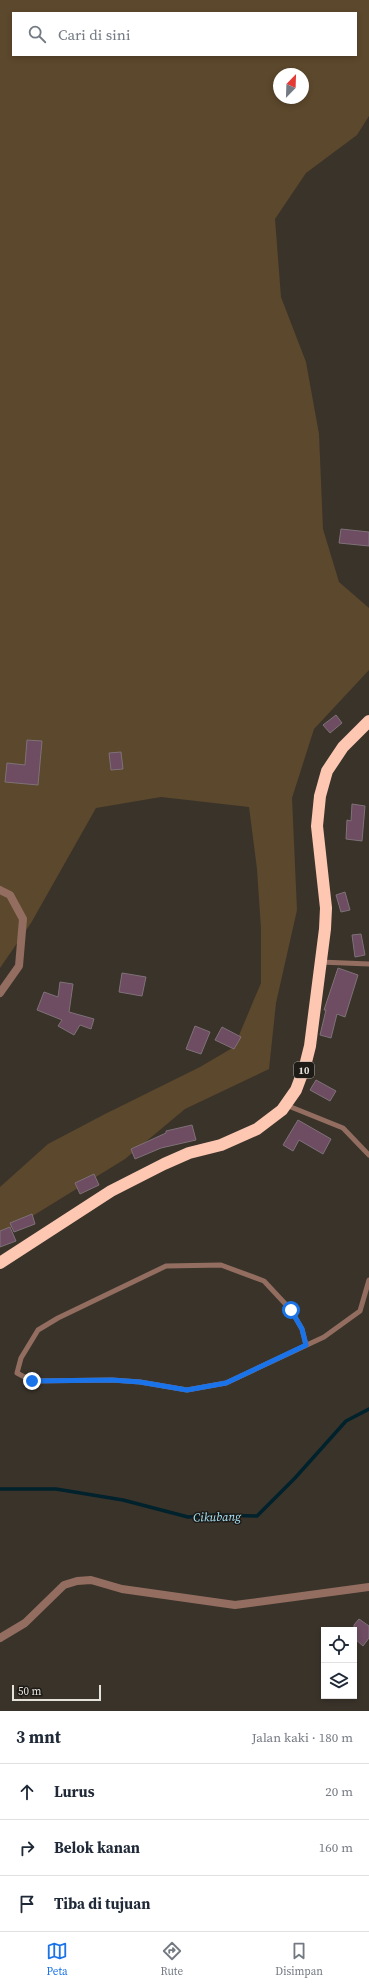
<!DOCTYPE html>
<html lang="id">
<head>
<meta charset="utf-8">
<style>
  body { margin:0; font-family:"Source Serif 4",serif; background:#f6f6f7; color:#1f2937 }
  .controls { position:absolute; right:12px; bottom:12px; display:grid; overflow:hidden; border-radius:0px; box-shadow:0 2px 6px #0003 }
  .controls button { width:36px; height:36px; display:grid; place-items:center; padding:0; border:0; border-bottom:1px solid #e0e1e3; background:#fff; color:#1f2937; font:20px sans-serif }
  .compass { position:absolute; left:273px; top:68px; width:36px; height:36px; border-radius:50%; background:#fff; box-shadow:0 2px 6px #0003; rotate:23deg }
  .scale { position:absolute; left:12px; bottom:10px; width:89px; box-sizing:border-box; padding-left:4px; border:2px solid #e5e1db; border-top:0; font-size:11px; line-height:14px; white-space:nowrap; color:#e5e1db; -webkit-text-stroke:3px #1e1b17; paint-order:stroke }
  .stop { position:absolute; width:12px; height:12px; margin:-9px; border:3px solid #1a73e8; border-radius:50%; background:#fff }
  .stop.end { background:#1a73e8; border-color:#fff; box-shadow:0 1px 4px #0008 }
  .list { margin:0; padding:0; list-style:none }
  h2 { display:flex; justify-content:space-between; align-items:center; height:52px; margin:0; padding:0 16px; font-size:17px }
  h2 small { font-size:13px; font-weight:400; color:#747a83 }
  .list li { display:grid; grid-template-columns:26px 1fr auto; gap:12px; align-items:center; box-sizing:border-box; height:56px; padding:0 16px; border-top:1px solid #e0e1e3 }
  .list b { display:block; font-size:15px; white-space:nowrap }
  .list em { font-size:13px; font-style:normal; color:#747a83 }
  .icon { flex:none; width:22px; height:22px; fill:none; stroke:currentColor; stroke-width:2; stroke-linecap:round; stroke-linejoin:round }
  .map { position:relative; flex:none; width:369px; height:1711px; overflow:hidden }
  .search { position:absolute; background:#fff; box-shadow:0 2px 6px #0003; left:12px; right:12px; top:12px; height:44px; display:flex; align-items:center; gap:10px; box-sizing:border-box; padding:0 14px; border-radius:0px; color:#747a83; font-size:15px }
  .sheet { height:220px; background:#fff }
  nav { display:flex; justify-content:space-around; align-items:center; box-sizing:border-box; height:56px; border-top:1px solid #e0e1e3; background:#fff; font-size:11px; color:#747a83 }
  nav a { display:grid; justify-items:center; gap:2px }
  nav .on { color:#1a73e8 }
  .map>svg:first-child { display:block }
  .green { fill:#5c482c; fill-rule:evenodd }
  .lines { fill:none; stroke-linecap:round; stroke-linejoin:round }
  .stream { stroke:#00222c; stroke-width:3.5 }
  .building { fill:#6e4c61; stroke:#7e7278 }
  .lane { stroke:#936e60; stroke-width:5 }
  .street { stroke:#936e60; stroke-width:8 }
  .highway { stroke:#fec7b2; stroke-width:12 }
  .route { stroke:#1a73e8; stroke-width:5 }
  .labels { text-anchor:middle; stroke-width:3; stroke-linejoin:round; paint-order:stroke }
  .shield { fill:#1e1b17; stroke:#a9a6a0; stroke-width:1 }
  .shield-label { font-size:10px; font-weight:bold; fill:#e5e1db }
  .water-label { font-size:12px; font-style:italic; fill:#a7e5f9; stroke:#1e1b17 }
</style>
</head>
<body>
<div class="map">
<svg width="369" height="1711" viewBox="0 0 369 1711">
  <rect width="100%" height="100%" fill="#3a332a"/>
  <path class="green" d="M0 0H369V116L357 135 306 173 275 219 281 297 306 362 319 434 323 529 339 582 369 608V670L314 729 292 798 297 910 276 1003 269 1069 185 1109 125 1159 18 1225 0 1231V1187L48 1144 105 1114 200 1067 234 1047 261 983V929L257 869 249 807 161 797 96 808 31 923 0 968ZM13 13H356V55H13ZM279 74H303V98H279Z"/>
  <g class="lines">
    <polyline class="stream" points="0,1489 56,1489 123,1500 188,1517 215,1515 257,1516 295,1478 346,1421 369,1409"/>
  </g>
  <g class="building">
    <polygon points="341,529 369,532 369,546 339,543"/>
    <polygon points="336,715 342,723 330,733 323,725"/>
    <polygon points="27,740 42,741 38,785 5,782 7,763 25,765"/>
    <polygon points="121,752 123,769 111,770 109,753"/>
    <polygon points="352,804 365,806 362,841 346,839 347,820 351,821"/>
    <polygon points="345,892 350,910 341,912 336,895"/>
    <polygon points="361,934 365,955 355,957 352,935"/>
    <polygon points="338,968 358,975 345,1017 337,1014 331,1038 320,1035 326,1010 324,1010"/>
    <polygon points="122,973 146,977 142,996 119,992"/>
    <polygon points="60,982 73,984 69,1012 94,1019 91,1029 80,1025 74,1035 58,1026 62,1020 37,1010 44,992 58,997"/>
    <polygon points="195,1026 210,1032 201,1054 186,1049"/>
    <polygon points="222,1027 241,1037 234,1049 215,1040"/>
    <polygon points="316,1080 336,1091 330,1101 310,1090"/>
    <polygon points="298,1120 331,1139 323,1154 299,1140 293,1151 283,1145"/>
    <polygon points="192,1125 196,1140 161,1148 135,1159 131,1149 166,1133 166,1131"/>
    <polygon points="94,1174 99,1185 80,1194 75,1183"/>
    <polygon points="32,1214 35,1224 14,1232 10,1223"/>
    <polygon points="10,1227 16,1241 0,1247 0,1231"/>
    <polygon points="359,1619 369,1626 369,1638 363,1646 354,1638 354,1625"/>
  </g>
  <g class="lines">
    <g class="lane">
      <polyline points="320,962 369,964"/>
      <polyline points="286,1105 343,1128 369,1155"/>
      <polyline points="306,1345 302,1329 291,1310 264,1281 221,1265 166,1266 58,1318 38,1330 21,1358 17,1373 32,1381 112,1380 140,1382 187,1390 226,1383 324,1337 360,1311 369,1280"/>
    </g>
    <g class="street">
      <polyline points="0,890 10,895 23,919 19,966 0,993"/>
      <polyline points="0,1638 25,1623 64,1585 77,1581 91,1580 122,1589 235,1605 369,1587"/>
    </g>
    <polyline class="highway" points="0,1263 111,1191 164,1164 189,1153 221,1145 257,1129 282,1110 296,1090 305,1066 310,1046 325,929 326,908 317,826 320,796 327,771 343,747 369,721"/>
  </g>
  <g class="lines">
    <polyline class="route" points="32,1381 112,1380 140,1382 187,1390 226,1383 306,1345 302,1329 291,1310"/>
  </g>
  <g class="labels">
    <rect class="shield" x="294" y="1062" width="20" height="16" rx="3"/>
    <g class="shield-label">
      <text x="304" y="1074">10</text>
    </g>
    <g class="water-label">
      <text transform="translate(217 1517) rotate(-1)" y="4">Cikubang</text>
    </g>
  </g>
</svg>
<div class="controls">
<button><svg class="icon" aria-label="locate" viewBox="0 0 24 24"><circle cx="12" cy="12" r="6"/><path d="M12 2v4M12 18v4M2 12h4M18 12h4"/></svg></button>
<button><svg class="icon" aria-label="layers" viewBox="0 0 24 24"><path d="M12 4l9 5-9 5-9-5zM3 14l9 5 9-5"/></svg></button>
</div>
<svg class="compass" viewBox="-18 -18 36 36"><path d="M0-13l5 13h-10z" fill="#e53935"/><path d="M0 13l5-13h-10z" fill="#747a83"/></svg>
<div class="scale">50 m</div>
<div class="stop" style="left:291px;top:1310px"></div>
<div class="stop end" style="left:32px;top:1381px"></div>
<div class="search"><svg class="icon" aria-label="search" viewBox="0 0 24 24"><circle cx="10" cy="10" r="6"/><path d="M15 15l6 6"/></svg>Cari di sini</div>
</div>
<section class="sheet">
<h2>3 mnt<small>Jalan kaki · 180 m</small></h2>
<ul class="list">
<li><svg class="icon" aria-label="ahead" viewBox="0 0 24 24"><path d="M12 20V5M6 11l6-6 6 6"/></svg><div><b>Lurus</b></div><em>20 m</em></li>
<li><svg class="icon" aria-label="right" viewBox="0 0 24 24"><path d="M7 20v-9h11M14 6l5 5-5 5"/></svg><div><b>Belok kanan</b></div><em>160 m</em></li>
<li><svg class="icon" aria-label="arrive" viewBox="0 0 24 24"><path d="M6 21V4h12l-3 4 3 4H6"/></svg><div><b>Tiba di tujuan</b></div></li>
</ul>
</section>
<nav>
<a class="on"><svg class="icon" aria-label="map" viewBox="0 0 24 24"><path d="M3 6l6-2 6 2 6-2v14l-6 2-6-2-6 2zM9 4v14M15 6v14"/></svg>Peta</a>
<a><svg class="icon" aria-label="directions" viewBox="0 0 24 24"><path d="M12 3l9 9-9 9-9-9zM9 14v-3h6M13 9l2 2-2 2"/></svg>Rute</a>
<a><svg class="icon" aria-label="saved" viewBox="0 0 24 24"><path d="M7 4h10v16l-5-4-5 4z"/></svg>Disimpan</a>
</nav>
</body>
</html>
